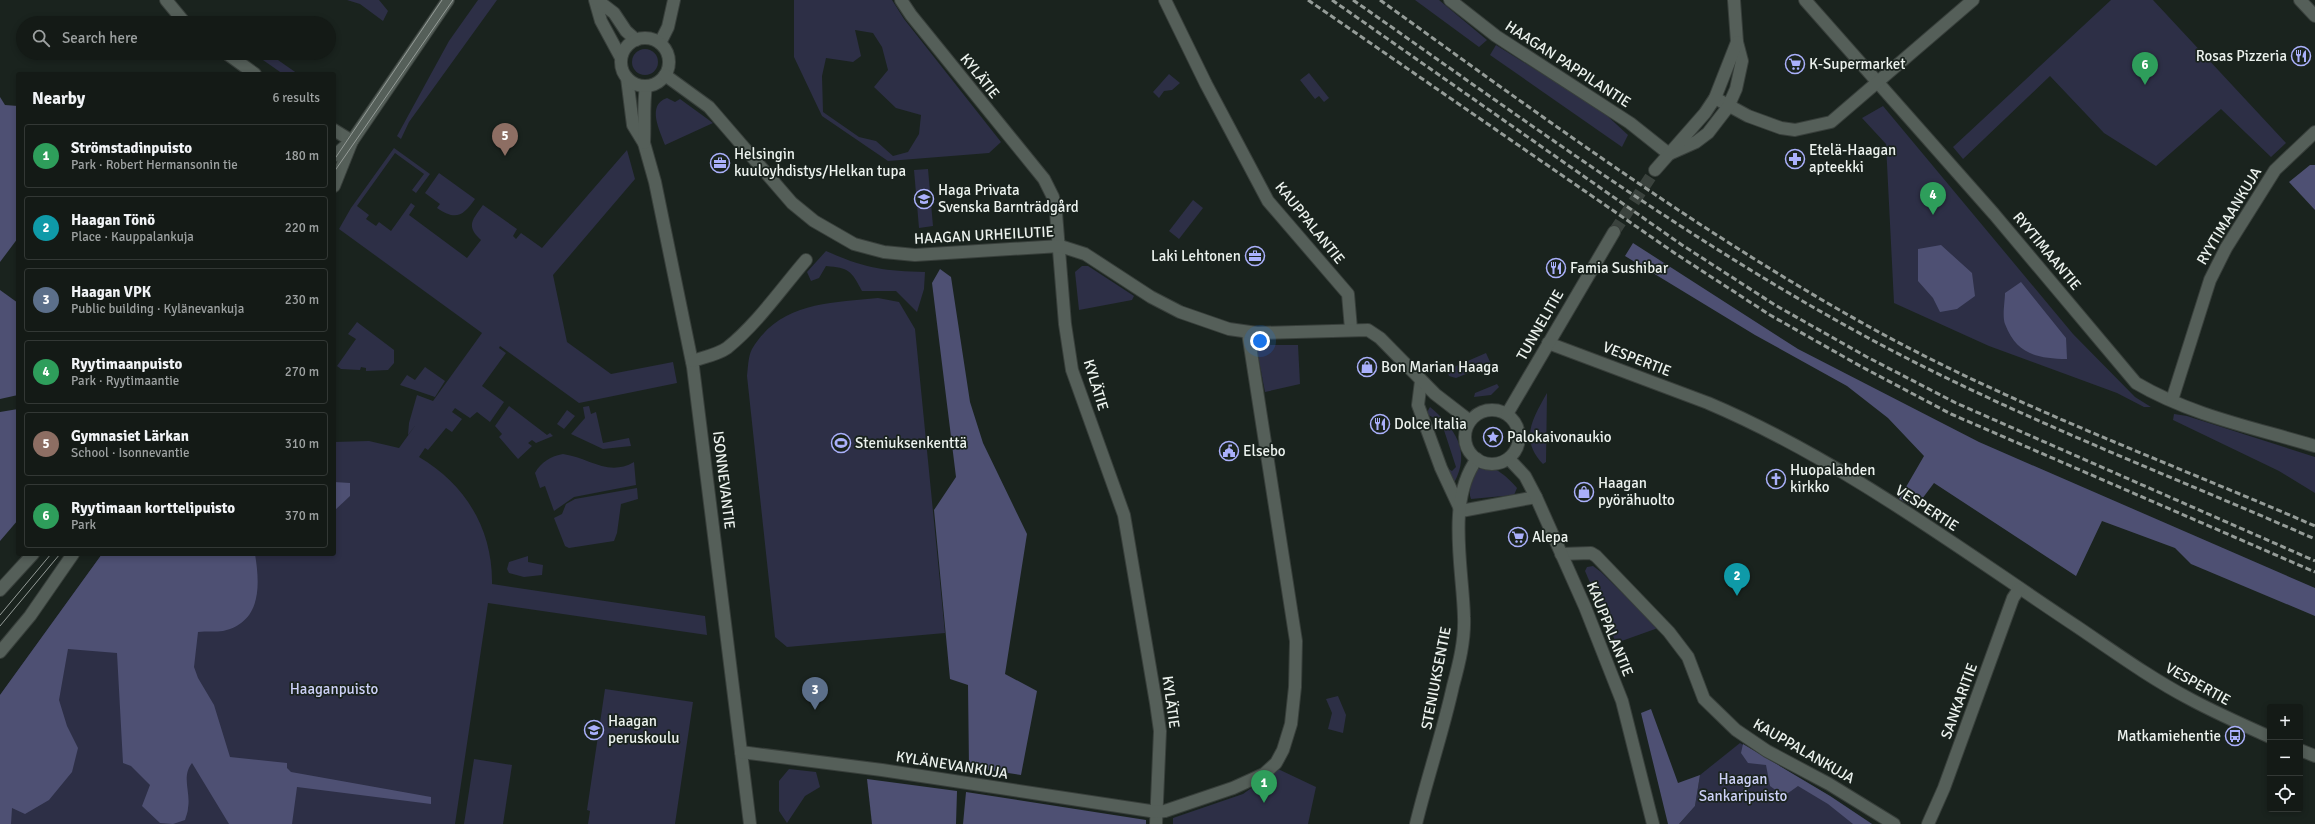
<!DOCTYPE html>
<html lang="en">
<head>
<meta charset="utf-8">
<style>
  body { margin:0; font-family:Signika,sans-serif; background:#1d231f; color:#f1f3f6 }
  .controls { position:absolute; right:12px; bottom:12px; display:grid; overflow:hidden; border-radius:4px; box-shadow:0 2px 6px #0003 }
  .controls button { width:36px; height:36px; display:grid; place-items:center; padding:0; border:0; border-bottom:1px solid #333835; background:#141a16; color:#f1f3f6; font:20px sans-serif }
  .you { position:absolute; left:1260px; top:341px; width:14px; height:14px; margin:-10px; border:3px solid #fff; border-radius:50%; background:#1a73e8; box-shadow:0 0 0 6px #1a73e833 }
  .badge { display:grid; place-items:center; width:26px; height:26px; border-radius:50%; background:#aab0fb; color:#fff; font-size:13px; font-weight:700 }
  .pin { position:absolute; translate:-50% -33px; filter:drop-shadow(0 1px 2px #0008) }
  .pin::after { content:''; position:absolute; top:21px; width:14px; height:12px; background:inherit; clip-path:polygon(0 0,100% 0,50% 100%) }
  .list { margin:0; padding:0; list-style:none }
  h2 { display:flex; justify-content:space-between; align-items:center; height:52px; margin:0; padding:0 16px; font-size:17px }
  h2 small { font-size:13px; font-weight:400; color:#9da1a1 }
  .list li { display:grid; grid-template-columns:26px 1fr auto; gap:12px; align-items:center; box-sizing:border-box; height:64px; margin:0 8px 8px; padding:0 8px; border:1px solid #333835; border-radius:4px }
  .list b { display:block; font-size:15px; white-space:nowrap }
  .list p { margin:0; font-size:13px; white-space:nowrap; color:#9da1a1 }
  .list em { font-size:13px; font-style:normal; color:#9da1a1 }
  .icon { flex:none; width:22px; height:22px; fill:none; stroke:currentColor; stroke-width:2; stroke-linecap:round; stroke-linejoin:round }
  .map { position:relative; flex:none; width:2315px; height:824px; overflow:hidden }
  .search { position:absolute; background:#141a16; box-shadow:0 2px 6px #0003; left:16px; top:16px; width:320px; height:44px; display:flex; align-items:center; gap:10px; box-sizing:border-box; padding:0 14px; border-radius:22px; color:#9da1a1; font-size:15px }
  .panel { position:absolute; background:#141a16; box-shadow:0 2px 6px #0003; left:16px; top:72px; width:320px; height:484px; border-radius:4px }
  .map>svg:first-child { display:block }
  .green { fill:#2d2f46; fill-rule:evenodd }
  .forest { fill:#4e5073 }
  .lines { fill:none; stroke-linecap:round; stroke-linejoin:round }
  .secondary-tunnel { stroke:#3a423d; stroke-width:12; stroke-dasharray:12 6; stroke-linecap:butt }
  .street-casing { stroke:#383f3b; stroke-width:14 }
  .secondary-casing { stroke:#383f3b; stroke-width:14 }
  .street { stroke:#555f59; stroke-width:12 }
  .secondary { stroke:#555f59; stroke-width:12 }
  .tram { stroke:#959c98; stroke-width:1 }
  .rail { stroke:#959c98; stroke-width:3; stroke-dasharray:6 3; stroke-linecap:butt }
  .labels { text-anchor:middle; stroke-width:3.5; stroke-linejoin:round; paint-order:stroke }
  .poi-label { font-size:15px; fill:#ecf2ee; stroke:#1a231e; text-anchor:start }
  .street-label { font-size:15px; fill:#ecf2ee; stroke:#1a231e }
  .park-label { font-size:15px; fill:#cdd1f7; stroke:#1a231e }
</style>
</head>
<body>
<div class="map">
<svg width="2315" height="824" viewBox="0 0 2315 824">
  <rect width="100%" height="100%" fill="#1a231e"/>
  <g class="green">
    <polygon points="347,0 379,0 388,11 383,21 360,4"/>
    <polygon points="478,0 497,0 409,122 401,139 397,136 449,41"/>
    <path d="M794 0H892L904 19 1001 142 989 153 888 161 822 116 794 57ZM855 30 873 33 882 47 888 70 874 87 896 108 921 115 919 134 908 152 893 156 876 141 859 137 823 112 822 76 826 58 853 62 861 56Z"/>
    <polygon points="1415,0 1439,0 1487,40 1479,47"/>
    <polygon points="2111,0 2153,0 2286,143 2271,157 2221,109 2156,166 2104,133 2050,76 1963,159 1953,147"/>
    <polygon points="1496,45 1602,111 1628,135 1622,147 1490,55"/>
    <circle cx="645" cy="62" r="13"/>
    <polygon points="253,53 268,53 298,74 283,74"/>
    <polygon points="1309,73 1329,98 1324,102 1319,96 1315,99 1300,80"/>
    <polygon points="1169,74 1180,83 1172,90 1164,91 1159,98 1153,92"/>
    <path d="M667 98 675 102 680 99 713 123 665 145C660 131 646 105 667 98Z"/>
    <polygon points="1883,106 2073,334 2135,397 2151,407 2144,407 2117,393 1989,346 1894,303 1886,144 1862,118"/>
    <path d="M394 148 430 174 416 193 412 190 424 174 395 153 357 206 369 215 366 219 376 226 379 222 391 231 411 203 415 206 409 215 467 258 481 240C465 226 473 219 483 205L517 229 513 236 516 239 521 233 542 248 627 150 635 179 553 275 567 342 611 374 673 362 677 383 579 403 500 346 499 348 506 353 482 386 504 402 490 422 477 412 470 418 455 408 452 412 462 419 452 432 446 428 428 450 425 448 419 457C465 484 493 529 492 584L705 616 707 635 488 603 455 824H0V695L102 554H334V442L369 441 399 448 417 423 408 435 409 423 417 395 433 401 482 333 339 229 351 208Z"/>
    <polygon points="928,169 933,226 919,228 914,170"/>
    <path d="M439 173 475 199C463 216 456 221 437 208L440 204 425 193Z"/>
    <polygon points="1193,200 1203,208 1179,239 1169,231"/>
    <path d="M826 251C864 268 883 271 925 272L924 289 917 312 896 291H862C851 270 849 268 826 266L819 278 811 281 807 272Z"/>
    <polygon points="1082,266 1088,266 1134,296 1132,300 1079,310 1075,272"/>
    <path d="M878 298 899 302 915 329 945 633 787 647 775 637 747 376C748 369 748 356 752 349 780 302 830 303 878 298Z"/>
    <polygon points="357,322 394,350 394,363 388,370 366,371 366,368 361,367 360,370 341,369 337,366 356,339 348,334"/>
    <polygon points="1256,345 1298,345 1300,384 1265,392"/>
    <polygon points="1486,353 1491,364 1456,378 1449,376 1447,370"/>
    <polygon points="425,367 445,381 435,397 400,385 407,375 415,380"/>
    <polygon points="1497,384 1499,387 1491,395 1474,397 1475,393"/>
    <path d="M1547 393 1546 462 1543 464C1519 439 1533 418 1547 393Z"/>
    <polygon points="509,406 547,435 550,433 553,436 536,443 532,440 528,443 532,446 518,459 499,437 502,434 495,426"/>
    <polygon points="589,406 591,414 596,412 603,443 629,438 631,446 603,449 571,434 585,418 583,407"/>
    <path d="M1430 407C1454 427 1472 451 1454 483L1447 468 1452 471 1456 467 1441 421 1426 414Z"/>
    <polygon points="567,410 575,416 564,429 557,424"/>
    <polygon points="2174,414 2187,416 2315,457 2315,493 2279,471 2173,420"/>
    <path d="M563 454C590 458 608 477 634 462L636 485 574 497 554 511 545 486 540 488 535 473C541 462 551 456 563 454Z"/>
    <path d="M1484 467C1498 467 1509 479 1517 488L1514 495 1471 499C1467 491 1474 477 1478 469Z"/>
    <polygon points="637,488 638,499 621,504 617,533 614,541 569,548 565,546 554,518 562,514 566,504 575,499"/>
    <polygon points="528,556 528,562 543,565 542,575 524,577 509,573 507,569 509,562"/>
    <polygon points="1593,566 1601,572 1658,628 1616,643 1585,571 1587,567"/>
    <polygon points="605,689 693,702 675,824 588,824 590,811 587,810"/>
    <polygon points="1338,696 1346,715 1343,733 1328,729 1332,713 1326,699"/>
    <polygon points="1740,743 1830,796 1872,824 1679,824 1695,806 1700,775"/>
    <polygon points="474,759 512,765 503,824 464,824"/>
    <polygon points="789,769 816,772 820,787 805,796 787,823 779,811 779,781"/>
    <polygon points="1278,769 1316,787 1308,824 1173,824 1173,818 1243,794"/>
  </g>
  <g class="forest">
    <polygon points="0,97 5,105 18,106 18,238 0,262"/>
    <polygon points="2310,165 2315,165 2315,210 2289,182"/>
    <polygon points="1633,243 1798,349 1979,442 2315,588 2315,616 2191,564 2175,548 2102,521 2076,576 1934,483 1916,507 1899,499 1924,456 1888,418 1847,386 1755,335 1625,256"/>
    <polygon points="1941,245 1972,273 1975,296 1957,309 1940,312 1933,298 1918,281 1918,249"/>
    <polygon points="940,269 951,277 970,402 983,443 1027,534 1005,674 1037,691 1021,775 969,767 968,685 950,679 934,510 956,477 932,283"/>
    <path d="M2021 282 2066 338 2067 359C2037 358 2017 355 2005 324 2002 316 2005 301 2005 293Z"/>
    <polygon points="0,290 18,303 18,395 0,399"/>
    <polygon points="18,409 18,520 0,541 0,412"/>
    <polygon points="334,482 350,483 350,496 334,511"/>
    <path d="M102 554H255C260 585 262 622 223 631 216 632 206 631 198 632L194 667 198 678 214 705 230 757 287 763V768L291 772 431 797V804L297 787 292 824H229L192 763C181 777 191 792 188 808 188 812 186 816 185 820L173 824 160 823 142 806 150 785 131 766 123 763 117 653 68 649 59 700 67 726 78 748 72 772 49 800 25 814 12 808 11 824H0V695Z"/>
    <polygon points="1651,709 1678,783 1700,775 1695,806 1679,824 1668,824 1641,713"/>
    <polygon points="1743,744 1830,796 1872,824 1853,824 1828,804 1798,786 1784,796 1770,786 1766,765 1748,763 1741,753"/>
    <polygon points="867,779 957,791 956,824 872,824"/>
    <polygon points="966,792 1146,820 1146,824 963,824"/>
  </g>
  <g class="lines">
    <polyline class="secondary-tunnel" points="1614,232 1655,170"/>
    <defs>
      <g id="street">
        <polyline points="901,0 911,15 1044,179 1053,197 1056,213 1065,324 1072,370 1124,515 1156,703 1160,731 1156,824"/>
        <polyline points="1165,0 1206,84 1268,201 1348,294 1351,329"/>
        <polyline points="1450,0 1496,36 1630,123 1669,154"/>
        <path d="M1805 0 1994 214 2136 383C2190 415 2255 428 2315 446"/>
        <polyline points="2300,0 2315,16"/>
        <polyline points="660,43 668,27 674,0"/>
        <polyline points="627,78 633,125 644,143 655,182 693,367 750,824"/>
        <polyline points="1715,98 1748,116 1781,128 1795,130 1831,122 1973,0"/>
        <polyline points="352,141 448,0"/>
        <path d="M644 143C645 124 643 105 646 86"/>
        <path d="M1548 343 1708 403C1840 459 1957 547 2076 626 2113 651 2150 678 2190 699 2216 713 2243 725 2270 737"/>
        <path d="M692 361C704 357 717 355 727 348 757 324 781 289 806 260"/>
        <polyline points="1421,381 1418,405 1441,468 1461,511"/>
        <polyline points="2172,400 2210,280 2226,248 2275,170 2315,132"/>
        <polyline points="1461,511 1536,497"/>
        <polyline points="1561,554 1591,553 1596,556 1669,632 1688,657 1704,699 1736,730 1767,751 1829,784 1894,824"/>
        <polyline points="2300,750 2315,756"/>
        <polyline points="741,752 882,770 1157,812 1165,811 1233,788 1264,774 1276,763 1283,750 1291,724 1295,687 1296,641 1248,333"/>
        <path d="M1416 824C1427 778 1443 732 1453 686 1459 664 1465 640 1464 617 1463 569 1446 501 1477 459"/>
        <polyline points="1928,824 1944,788 2013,598 2019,589"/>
      </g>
      <g id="secondary">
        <polyline points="166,0 185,23"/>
        <polyline points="595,0 601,21 621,58"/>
        <polyline points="597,0 614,13 626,31 636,40"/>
        <circle cx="645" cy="62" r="24"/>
        <polyline points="226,53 255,74"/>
        <polyline points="665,75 709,107 792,203 814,221 854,244 884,252 915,255 1060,246 1085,254 1151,297 1180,312 1229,329 1257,333 1368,330 1380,338 1435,394 1470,421"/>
        <polyline points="334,130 352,141"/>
        <polyline points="1669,154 1696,142 1708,133 1728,107 1736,89 1742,61 1737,42 1734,0"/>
        <polyline points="334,156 349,143"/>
        <polyline points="1655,170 1705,113 1715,98 1737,42"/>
        <polyline points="334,186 352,141"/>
        <circle cx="1492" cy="437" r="27"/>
        <polyline points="1507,414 1614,232"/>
        <polyline points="1509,459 1525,476 1536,497 1585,607 1622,701 1653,824"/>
        <polyline points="0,590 33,554"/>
        <polyline points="0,652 30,616 73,554"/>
      </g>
    </defs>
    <use href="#street" class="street-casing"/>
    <use href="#secondary" class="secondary-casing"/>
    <use href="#street" class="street"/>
    <use href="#secondary" class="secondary"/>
    <g class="tram">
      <polyline points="334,160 442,0"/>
      <polyline points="334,172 453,0"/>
      <polyline points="0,615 51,554"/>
      <polyline points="0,626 60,554"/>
    </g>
    <g class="rail">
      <polyline points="1308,0 1676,254 1770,315 1862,367 1951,414 2315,572"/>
      <polyline points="1332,0 1682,245 1775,305 1867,357 1956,403 2315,561"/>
      <path d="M1353 0C1523 119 1691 243 1874 341 2016 417 2167 474 2315 539"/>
      <path d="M1380 0C1541 116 1701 234 1875 330 2016 407 2168 462 2315 526"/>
    </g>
  </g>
  <defs>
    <symbol id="restaurant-ring" viewBox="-11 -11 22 22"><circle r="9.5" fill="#1a231e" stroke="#aab0fb" stroke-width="1.5"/><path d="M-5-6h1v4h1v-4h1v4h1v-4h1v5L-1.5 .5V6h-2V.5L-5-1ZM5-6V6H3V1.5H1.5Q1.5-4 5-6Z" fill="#aab0fb"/></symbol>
    <symbol id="supermarket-ring" viewBox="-11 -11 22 22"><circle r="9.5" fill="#1a231e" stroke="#aab0fb" stroke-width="1.5"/><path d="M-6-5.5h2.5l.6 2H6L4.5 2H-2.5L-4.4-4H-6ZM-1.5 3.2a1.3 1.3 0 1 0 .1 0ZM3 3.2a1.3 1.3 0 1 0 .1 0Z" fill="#aab0fb"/></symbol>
    <symbol id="pharmacy-ring" viewBox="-11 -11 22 22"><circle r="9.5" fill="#1a231e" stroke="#aab0fb" stroke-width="1.5"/><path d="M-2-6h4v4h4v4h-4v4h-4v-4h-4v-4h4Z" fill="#aab0fb"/></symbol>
    <symbol id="office-ring" viewBox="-11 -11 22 22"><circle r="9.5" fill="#1a231e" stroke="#aab0fb" stroke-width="1.5"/><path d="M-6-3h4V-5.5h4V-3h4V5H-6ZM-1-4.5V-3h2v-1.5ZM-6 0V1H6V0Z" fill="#aab0fb"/></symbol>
    <symbol id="school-ring" viewBox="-11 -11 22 22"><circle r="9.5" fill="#1a231e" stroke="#aab0fb" stroke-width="1.5"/><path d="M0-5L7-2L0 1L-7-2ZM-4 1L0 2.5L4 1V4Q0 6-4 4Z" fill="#aab0fb"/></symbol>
    <symbol id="shop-ring" viewBox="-11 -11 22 22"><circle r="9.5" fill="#1a231e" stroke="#aab0fb" stroke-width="1.5"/><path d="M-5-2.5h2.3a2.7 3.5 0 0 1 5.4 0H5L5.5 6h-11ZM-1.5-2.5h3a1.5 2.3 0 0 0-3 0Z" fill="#aab0fb"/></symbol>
    <symbol id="sight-ring" viewBox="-11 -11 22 22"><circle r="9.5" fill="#1a231e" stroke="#aab0fb" stroke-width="1.5"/><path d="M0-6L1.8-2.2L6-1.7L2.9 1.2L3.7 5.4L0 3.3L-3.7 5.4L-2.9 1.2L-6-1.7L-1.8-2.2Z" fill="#aab0fb"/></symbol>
    <symbol id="stadium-ring" viewBox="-11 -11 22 22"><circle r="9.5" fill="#1a231e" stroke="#aab0fb" stroke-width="1.5"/><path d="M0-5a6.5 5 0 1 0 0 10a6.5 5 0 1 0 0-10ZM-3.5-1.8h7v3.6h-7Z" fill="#aab0fb"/></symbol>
    <symbol id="civic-ring" viewBox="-11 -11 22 22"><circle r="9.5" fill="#1a231e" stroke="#aab0fb" stroke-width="1.5"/><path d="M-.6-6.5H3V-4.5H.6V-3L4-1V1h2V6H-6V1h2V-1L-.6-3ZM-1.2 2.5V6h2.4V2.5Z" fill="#aab0fb"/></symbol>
    <symbol id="church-ring" viewBox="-11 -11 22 22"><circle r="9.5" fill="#1a231e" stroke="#aab0fb" stroke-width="1.5"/><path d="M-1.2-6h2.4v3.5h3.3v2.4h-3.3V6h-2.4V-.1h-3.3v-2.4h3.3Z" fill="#aab0fb"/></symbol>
    <symbol id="bus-ring" viewBox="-11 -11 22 22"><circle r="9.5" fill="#1a231e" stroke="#aab0fb" stroke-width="1.5"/><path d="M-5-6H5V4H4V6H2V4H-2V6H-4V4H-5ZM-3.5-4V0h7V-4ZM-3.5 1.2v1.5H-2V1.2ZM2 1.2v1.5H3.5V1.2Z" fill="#aab0fb"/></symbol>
  </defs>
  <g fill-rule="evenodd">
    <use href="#restaurant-ring" x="2290" y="45" width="22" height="22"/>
    <use href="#supermarket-ring" x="1784" y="53" width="22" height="22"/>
    <use href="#pharmacy-ring" x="1784" y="148" width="22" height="22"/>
    <use href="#office-ring" x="709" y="152" width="22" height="22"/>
    <use href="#school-ring" x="913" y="188" width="22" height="22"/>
    <use href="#office-ring" x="1244" y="245" width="22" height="22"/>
    <use href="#restaurant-ring" x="1545" y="257" width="22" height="22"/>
    <use href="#shop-ring" x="1356" y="356" width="22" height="22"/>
    <use href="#restaurant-ring" x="1369" y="413" width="22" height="22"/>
    <use href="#sight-ring" x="1482" y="426" width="22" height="22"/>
    <use href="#stadium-ring" x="830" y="432" width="22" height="22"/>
    <use href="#civic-ring" x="1218" y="440" width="22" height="22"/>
    <use href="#church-ring" x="1765" y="468" width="22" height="22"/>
    <use href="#shop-ring" x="1573" y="481" width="22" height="22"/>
    <use href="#supermarket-ring" x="1507" y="526" width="22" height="22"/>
    <use href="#school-ring" x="583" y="719" width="22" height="22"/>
    <use href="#bus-ring" x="2224" y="725" width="22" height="22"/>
  </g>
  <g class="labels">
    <g class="poi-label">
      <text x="2287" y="61" text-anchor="end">Rosas Pizzeria</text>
      <text x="1809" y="69">K-Supermarket</text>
      <text x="1809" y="155">Etelä-Haagan<tspan x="1809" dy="17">apteekki</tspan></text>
      <text x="734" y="159">Helsingin<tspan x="734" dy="17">kuuloyhdistys/Helkan tupa</tspan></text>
      <text x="938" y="195">Haga Privata<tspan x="938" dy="17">Svenska Barnträdgård</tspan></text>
      <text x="1241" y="261" text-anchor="end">Laki Lehtonen</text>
      <text x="1570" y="273">Famia Sushibar</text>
      <text x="1381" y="372">Bon Marian Haaga</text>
      <text x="1394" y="429">Dolce Italia</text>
      <text x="1507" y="442">Palokaivonaukio</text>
      <text x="855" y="448">Steniuksenkenttä</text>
      <text x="1243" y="456">Elsebo</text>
      <text x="1790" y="475">Huopalahden<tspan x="1790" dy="17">kirkko</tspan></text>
      <text x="1598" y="488">Haagan<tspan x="1598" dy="17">pyörähuolto</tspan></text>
      <text x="1532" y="542">Alepa</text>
      <text x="608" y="726">Haagan<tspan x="608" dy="17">peruskoulu</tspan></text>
      <text x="2221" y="741" text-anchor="end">Matkamiehentie</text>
    </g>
    <g class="street-label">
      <text transform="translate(1568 64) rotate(33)" y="5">HAAGAN PAPPILANTIE</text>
      <text transform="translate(980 76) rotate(51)" y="5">KYLÄTIE</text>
      <text transform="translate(2229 216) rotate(-59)" y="5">RYYTIMAANKUJA</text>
      <text transform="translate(1310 223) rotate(51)" y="5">KAUPPALANTIE</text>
      <text transform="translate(984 235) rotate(-3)" y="5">HAAGAN URHEILUTIE</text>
      <text transform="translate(2047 251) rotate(50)" y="5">RYYTIMAANTIE</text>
      <text transform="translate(1540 325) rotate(-60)" y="5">TUNNELITIE</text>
      <text transform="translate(1637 359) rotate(21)" y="5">VESPERTIE</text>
      <text transform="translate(1096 385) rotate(73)" y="5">KYLÄTIE</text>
      <text transform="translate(724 480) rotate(83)" y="5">ISONNEVANTIE</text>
      <text transform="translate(1927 508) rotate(33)" y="5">VESPERTIE</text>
      <text transform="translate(1610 629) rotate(68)" y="5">KAUPPALANTIE</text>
      <text transform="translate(1436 678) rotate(-79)" y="5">STENIUKSENTIE</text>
      <text transform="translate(2198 684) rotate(29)" y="5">VESPERTIE</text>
      <text transform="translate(1959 701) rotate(-70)" y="5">SANKARITIE</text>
      <text transform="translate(1171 702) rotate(82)" y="5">KYLÄTIE</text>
      <text transform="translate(1804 751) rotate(30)" y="5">KAUPPALANKUJA</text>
      <text transform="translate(952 765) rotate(9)" y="5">KYLÄNEVANKUJA</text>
    </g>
    <g class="park-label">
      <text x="334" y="694">Haaganpuisto</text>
      <text x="1743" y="784">Haagan<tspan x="1743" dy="17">Sankaripuisto</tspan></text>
    </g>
  </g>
</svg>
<div class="controls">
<button>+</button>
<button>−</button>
<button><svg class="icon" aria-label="locate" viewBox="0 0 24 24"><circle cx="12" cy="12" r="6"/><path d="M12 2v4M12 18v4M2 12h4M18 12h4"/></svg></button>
</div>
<div class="you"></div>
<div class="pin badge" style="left:1264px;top:803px;background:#2e9e5b">1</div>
<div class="pin badge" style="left:1737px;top:596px;background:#0f9aa8">2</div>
<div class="pin badge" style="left:815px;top:710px;background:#5c6f8a">3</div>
<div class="pin badge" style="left:1933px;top:215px;background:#2e9e5b">4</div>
<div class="pin badge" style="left:505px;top:156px;background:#8d6e63">5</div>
<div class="pin badge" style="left:2145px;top:85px;background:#2e9e5b">6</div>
<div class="search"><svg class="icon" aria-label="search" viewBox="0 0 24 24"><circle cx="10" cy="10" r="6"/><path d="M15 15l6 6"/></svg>Search here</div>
<section class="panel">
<h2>Nearby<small>6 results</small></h2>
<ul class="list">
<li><span class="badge" style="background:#2e9e5b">1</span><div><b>Strömstadinpuisto</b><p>Park · Robert Hermansonin tie</p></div><em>180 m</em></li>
<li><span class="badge" style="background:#0f9aa8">2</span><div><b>Haagan Tönö</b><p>Place · Kauppalankuja</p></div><em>220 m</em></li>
<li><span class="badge" style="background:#5c6f8a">3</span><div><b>Haagan VPK</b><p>Public building · Kylänevankuja</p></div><em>230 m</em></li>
<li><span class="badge" style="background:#2e9e5b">4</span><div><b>Ryytimaanpuisto</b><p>Park · Ryytimaantie</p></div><em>270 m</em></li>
<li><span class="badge" style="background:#8d6e63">5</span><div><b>Gymnasiet Lärkan</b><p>School · Isonnevantie</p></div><em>310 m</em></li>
<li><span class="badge" style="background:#2e9e5b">6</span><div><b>Ryytimaan korttelipuisto</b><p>Park</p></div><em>370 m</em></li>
</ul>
</section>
</div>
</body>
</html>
